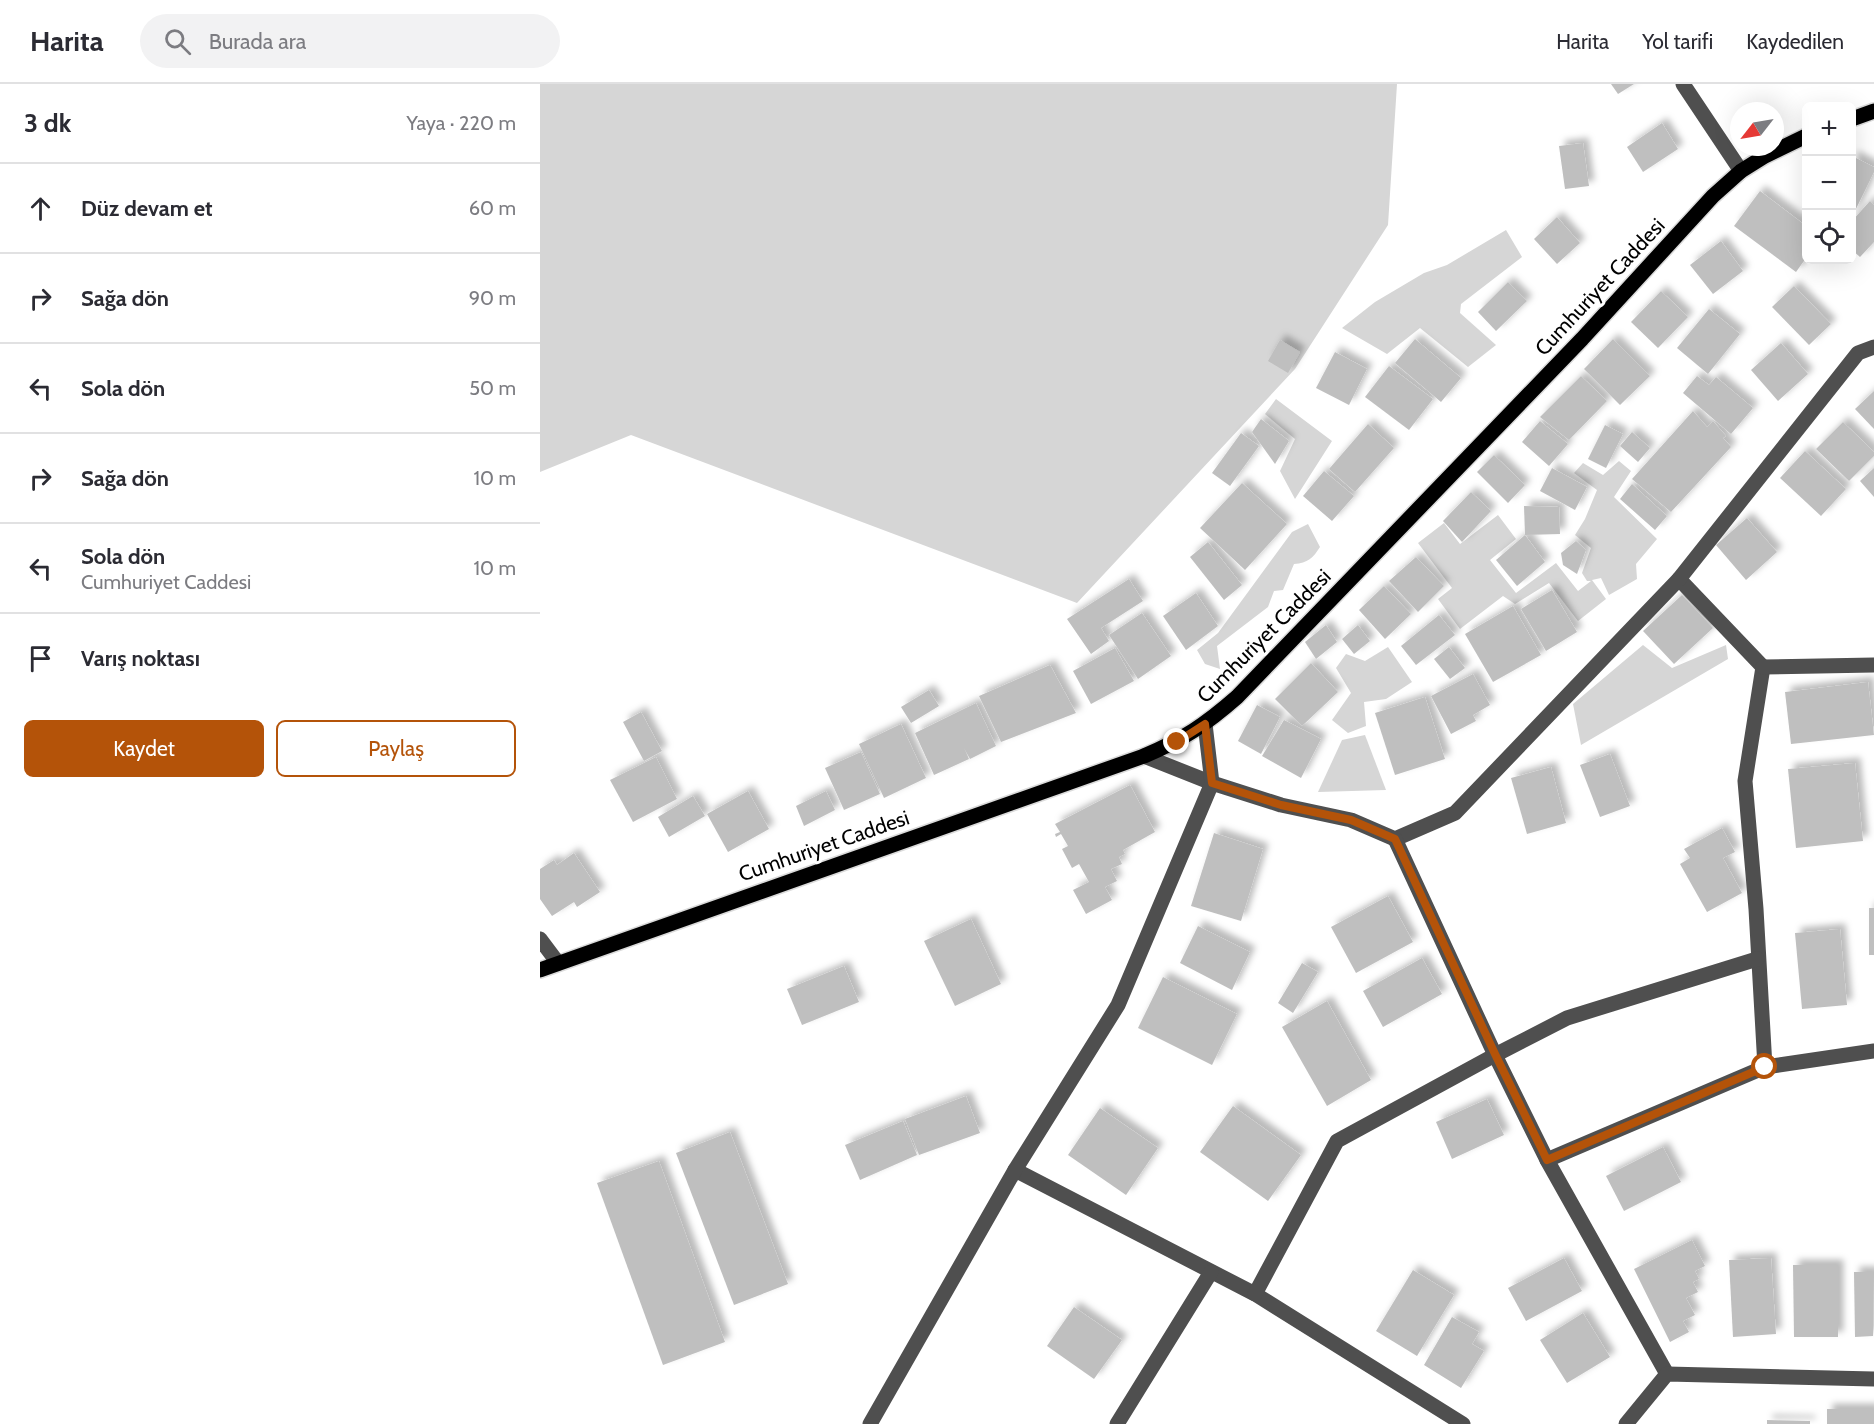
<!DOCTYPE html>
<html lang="tr">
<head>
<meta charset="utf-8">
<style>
  body { margin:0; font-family:Cabin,sans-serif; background:#f2f2f3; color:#2b2b33 }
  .controls { position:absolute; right:18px; top:18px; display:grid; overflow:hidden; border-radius:9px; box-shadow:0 6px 24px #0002 }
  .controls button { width:54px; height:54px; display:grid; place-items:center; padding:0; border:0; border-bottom:2px solid #e1e1e2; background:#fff; color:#2b2b33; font:30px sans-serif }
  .compass { position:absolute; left:1190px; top:18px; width:54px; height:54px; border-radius:50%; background:#fff; box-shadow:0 6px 24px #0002; rotate:239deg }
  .stop { position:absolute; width:18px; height:18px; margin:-14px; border:4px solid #b45309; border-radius:50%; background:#fff }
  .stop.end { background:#b45309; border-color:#fff; box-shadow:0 2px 6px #0008 }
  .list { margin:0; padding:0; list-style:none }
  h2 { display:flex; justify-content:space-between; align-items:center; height:78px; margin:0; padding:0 24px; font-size:26px }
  h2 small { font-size:20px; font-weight:400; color:#7c7c81 }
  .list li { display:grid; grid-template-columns:39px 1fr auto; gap:18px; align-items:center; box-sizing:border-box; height:90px; padding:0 24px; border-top:2px solid #e1e1e2 }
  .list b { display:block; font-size:22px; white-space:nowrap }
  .list p { margin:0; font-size:20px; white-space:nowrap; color:#7c7c81 }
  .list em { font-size:20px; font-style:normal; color:#7c7c81 }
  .actions { display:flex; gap:12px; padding:18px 24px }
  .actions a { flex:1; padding:14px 0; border:2px solid #b45309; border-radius:9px; text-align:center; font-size:21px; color:#b45309 }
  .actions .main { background:#b45309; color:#fff }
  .icon { flex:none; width:33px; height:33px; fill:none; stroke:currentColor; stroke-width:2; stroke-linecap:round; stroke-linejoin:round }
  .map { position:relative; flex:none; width:1334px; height:1340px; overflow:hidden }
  header { display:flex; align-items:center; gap:36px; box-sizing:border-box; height:84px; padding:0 30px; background:#fff; border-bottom:2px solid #e1e1e2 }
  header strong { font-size:28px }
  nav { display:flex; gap:33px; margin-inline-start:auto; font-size:21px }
  .search { width:420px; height:54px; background:#f2f2f3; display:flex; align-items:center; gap:15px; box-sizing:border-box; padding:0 21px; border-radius:33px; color:#7c7c81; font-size:22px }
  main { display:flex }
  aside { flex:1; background:#fff }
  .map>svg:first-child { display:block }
  .green { fill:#d6d6d6 }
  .building { fill:#bfbfbf; filter:url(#shadow) }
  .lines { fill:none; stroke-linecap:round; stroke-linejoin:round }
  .major-casing { stroke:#dbdbdb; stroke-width:18 }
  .minor { stroke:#4f4f4f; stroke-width:15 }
  .major { stroke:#000; stroke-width:15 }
  .route { stroke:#b45309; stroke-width:8 }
  .labels { text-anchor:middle; stroke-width:6; stroke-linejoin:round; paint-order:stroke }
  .street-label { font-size:21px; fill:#000; stroke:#fff }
</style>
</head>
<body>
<header>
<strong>Harita</strong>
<div class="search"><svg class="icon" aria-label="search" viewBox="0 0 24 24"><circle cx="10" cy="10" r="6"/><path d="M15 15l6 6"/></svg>Burada ara</div>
<nav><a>Harita</a><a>Yol tarifi</a><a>Kaydedilen</a></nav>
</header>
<main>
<aside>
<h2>3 dk<small>Yaya · 220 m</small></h2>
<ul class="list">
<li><svg class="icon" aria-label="ahead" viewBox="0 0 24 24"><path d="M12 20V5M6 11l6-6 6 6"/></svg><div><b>Düz devam et</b></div><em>60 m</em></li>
<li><svg class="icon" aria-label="right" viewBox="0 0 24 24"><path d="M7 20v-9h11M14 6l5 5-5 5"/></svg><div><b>Sağa dön</b></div><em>90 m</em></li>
<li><svg class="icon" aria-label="left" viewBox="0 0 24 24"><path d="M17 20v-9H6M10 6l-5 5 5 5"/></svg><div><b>Sola dön</b></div><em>50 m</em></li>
<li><svg class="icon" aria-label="right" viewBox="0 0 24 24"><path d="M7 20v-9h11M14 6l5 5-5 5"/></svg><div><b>Sağa dön</b></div><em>10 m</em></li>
<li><svg class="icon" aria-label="left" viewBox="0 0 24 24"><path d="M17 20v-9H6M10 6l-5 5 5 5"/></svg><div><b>Sola dön</b><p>Cumhuriyet Caddesi</p></div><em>10 m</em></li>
<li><svg class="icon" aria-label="arrive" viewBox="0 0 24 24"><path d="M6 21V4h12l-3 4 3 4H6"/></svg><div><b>Varış noktası</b></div></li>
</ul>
<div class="actions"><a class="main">Kaydet</a><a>Paylaş</a></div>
</aside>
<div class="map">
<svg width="1334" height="1340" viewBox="0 0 1334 1340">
  <defs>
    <filter id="shadow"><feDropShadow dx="5.5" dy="-5.5" stdDeviation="3" flood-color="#0004"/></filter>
  </defs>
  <rect width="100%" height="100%" fill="#fff"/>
  <g class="green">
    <polygon points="0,0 857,0 848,141 755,285 537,519 91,351 0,388"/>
    <polygon points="966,146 982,173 921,220 920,229 956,261 928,283 880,244 847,270 802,244 835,218 884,189 907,181"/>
    <polygon points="736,315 792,357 755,415 740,387 755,355 725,330"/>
    <polygon points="1079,377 1091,387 1074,413 1117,455 1096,480 1097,495 1069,511 1061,494 1052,496 1066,515 1038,537 1009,499 975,520 963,512 920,545 898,515 912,504 878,459 904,439 920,460 958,431 976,455 950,476 976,509 1016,479 1038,507 1051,497 1047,497 1042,489 1051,464 1035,451 1045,435 1057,406 1034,389 1043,379 1063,391"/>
    <path d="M768 440 780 463C773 474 768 479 754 480L743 506 734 507 728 523 677 562 680 585 665 580 657 566 678 549 752 448Z"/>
    <polygon points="1103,561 1132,584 1186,561 1188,575 1041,661 1033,620"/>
    <polygon points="848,563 872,598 846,615 824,618 826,642 808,649 792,636 811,609 796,584 806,570 825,577"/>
    <polygon points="825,651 846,706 778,708 802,656"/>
  </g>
  <g class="building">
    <polygon points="1071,0 1094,0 1078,10"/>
    <polygon points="1122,39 1138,65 1103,88 1087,63"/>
    <polygon points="1043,59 1049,102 1025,105 1019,62"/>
    <polygon points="1312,72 1334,83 1334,88 1312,133"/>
    <polygon points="1220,107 1266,142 1266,174 1256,188 1194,142"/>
    <polygon points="1330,117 1334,121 1334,158 1320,173 1312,166 1312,137"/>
    <polygon points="1017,133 1040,159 1017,180 994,155"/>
    <polygon points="1181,157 1203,187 1173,210 1150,181"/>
    <polygon points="968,198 987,217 956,247 938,228"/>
    <polygon points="1254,202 1291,240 1269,261 1232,223"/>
    <polygon points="1121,207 1148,233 1118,264 1091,238"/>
    <polygon points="1169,225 1200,250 1168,290 1137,264"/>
    <polygon points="875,255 921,294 901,318 855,279"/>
    <polygon points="1073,255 1110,292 1080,321 1044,285"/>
    <polygon points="740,256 760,268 748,289 728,277"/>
    <polygon points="1241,259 1268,290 1238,317 1211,286"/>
    <polygon points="795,268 827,285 809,321 776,304"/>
    <polygon points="849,282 893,315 869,346 825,313"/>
    <polygon points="1041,292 1067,317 1029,356 1000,333"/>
    <polygon points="1157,292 1169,301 1176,293 1213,324 1191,350 1143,309"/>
    <polygon points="1334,307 1334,345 1315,325"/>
    <polygon points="1153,327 1167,343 1173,337 1186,352 1183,354 1191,363 1131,428 1092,395"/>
    <polygon points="721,335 749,357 735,380 712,348"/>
    <polygon points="1000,337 1028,360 1009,382 982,358"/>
    <polygon points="1303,338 1334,368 1334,372 1309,397 1276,365"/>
    <polygon points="828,340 854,364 815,408 789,385"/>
    <polygon points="1065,341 1083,350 1066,384 1048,375"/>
    <polygon points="1092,348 1110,364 1098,378 1080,362"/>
    <polygon points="701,349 719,362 690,402 672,389"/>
    <polygon points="1265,367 1306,405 1281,432 1240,394"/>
    <polygon points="954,371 985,401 968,419 937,388"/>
    <polygon points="1012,384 1047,403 1035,426 1000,407"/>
    <polygon points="1334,384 1334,413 1320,397"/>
    <polygon points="784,387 814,412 792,437 763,412"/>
    <polygon points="702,399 747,440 705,486 660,444"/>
    <polygon points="1092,400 1127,432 1115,446 1080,415"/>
    <polygon points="931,408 951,427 922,458 903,437"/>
    <polygon points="984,422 1019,423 1020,450 985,451"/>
    <polygon points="1207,434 1237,468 1206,496 1176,461"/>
    <polygon points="985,451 1005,478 977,502 956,476"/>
    <polygon points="1036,457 1046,466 1037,490 1023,481 1021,469"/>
    <polygon points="668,458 702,501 684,516 650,473"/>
    <polygon points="876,473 904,502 878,528 849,497"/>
    <polygon points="589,495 603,517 561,544 569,557 551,570 527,535"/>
    <polygon points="844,502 871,530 845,555 819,526"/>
    <polygon points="1012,506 1037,548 1006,567 981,525"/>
    <polygon points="656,509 678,542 646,566 623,532"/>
    <polygon points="1142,511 1173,544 1134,580 1103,547"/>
    <polygon points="973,522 1001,571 953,598 925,550"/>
    <polygon points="602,529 631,572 598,595 569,551"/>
    <polygon points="899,531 915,551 876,581 861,562"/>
    <polygon points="786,541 797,558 776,575 765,558"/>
    <polygon points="818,541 830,557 814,570 802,555"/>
    <polygon points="909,563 925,584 910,595 894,575"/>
    <polygon points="575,564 594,597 551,620 533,587"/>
    <polygon points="771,579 798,608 762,642 735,615"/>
    <polygon points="510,581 536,629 461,658 439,612"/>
    <polygon points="933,590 950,621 933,631 936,637 911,650 891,612"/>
    <polygon points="1328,598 1334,651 1251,660 1245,608"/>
    <polygon points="389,606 399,622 371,639 361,623"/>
    <polygon points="885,613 905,675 855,691 835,629"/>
    <polygon points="436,619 456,662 430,675 424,664 429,675 394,691 375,649"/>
    <polygon points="717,621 740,633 721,670 698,657"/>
    <polygon points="101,628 122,667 104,677 83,638"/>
    <polygon points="744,636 781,655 761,694 722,672"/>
    <polygon points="361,640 386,694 344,714 319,660"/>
    <polygon points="321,668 340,710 304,726 285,684"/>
    <polygon points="1070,670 1090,722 1060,733 1040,681"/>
    <polygon points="116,673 137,715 93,738 70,696"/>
    <polygon points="1315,679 1323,757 1256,764 1248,685"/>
    <polygon points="1011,683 1026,739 987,750 971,694"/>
    <polygon points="590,701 615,748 583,766 585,770 579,773 582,780 571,785 577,797 565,803 572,816 546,830 533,806 549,798 539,780 532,784 522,765 528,762 521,750 516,753 515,750 520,748 515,740"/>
    <polygon points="208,707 229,745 188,768 167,730"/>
    <polygon points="286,707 295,726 264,742 256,722"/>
    <polygon points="153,712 165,732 129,753 118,733"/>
    <polygon points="1182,744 1195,768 1183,774 1202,809 1167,828 1140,780 1150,774 1144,765"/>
    <polygon points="674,749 723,765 701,837 651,822"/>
    <polygon points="34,769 60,808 37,823 34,818 12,832 0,815 0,785 14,776 17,781"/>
    <polygon points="848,812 873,858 816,889 791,843"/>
    <rect x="1329" y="824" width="5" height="47"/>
    <polygon points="431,835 461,900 415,922 384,857"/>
    <polygon points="658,842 710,868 692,906 640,879"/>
    <polygon points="1300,845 1307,921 1262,925 1255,849"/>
    <polygon points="882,874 902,910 843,943 823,907"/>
    <polygon points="762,879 778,888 753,929 738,919"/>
    <polygon points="304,882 319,918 262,941 247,905"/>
    <polygon points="623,893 697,930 672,981 598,944"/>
    <polygon points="787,917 831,996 787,1022 742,943"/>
    <polygon points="426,1012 440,1049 379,1071 365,1035"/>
    <polygon points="947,1015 964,1051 912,1075 896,1038"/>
    <polygon points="693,1022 761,1071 728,1117 660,1068"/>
    <polygon points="560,1024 618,1064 586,1111 528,1071"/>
    <polygon points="363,1037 377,1071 320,1096 305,1061"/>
    <polygon points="190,1048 248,1200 194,1221 136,1069"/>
    <polygon points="1123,1063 1141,1098 1084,1127 1066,1092"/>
    <polygon points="119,1077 185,1258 123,1281 57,1099"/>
    <polygon points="1152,1156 1165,1182 1155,1187 1159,1195 1153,1198 1158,1208 1146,1214 1155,1231 1143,1237 1149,1248 1130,1258 1094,1185"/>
    <polygon points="1024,1174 1042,1207 986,1237 968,1204"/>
    <polygon points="1231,1174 1236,1250 1193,1253 1189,1176"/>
    <polygon points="1253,1181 1298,1181 1298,1253 1254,1253"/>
    <polygon points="873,1186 914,1211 877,1272 836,1247"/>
    <polygon points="1314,1188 1334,1188 1333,1252 1315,1253"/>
    <polygon points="534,1223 582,1256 554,1295 507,1262"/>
    <polygon points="1043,1229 1070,1273 1027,1299 1000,1256"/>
    <polygon points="912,1233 939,1248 932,1260 944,1267 921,1304 884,1281"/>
    <rect x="1287" y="1325" width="47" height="15"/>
    <polygon points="1227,1336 1270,1337 1270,1340 1227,1340"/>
  </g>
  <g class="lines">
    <defs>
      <g id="major">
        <polyline points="1312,35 1334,27"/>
        <path d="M0 886 604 672C644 655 665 641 697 613L1042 255 1173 112 1201 87 1225 72 1266 52"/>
      </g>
    </defs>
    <use href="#major" class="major-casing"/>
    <g class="minor">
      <polyline points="1143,0 1201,87"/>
      <polyline points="1139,495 1223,583 1205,697 1216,825 1225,983"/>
      <polyline points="1223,583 1334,581"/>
      <polyline points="604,672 672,699 741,721 811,736 855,755 915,729 1139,495 1318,269 1334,263"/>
      <polyline points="855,755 955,971 1007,1076 1127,1290"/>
      <polyline points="0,855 18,879"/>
      <polyline points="1007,1076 1225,983 1334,967"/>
      <polyline points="475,1086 715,1210 923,1340"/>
      <polyline points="715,1210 797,1057 955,971 1027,934 1217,875"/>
      <polyline points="330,1340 475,1086 578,921 672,699 665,640"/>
      <polyline points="577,1340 671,1188"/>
      <polyline points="1086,1340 1127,1290 1334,1295"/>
    </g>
    <use href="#major" class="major"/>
  </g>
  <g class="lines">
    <polyline class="route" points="637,658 665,640 672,699 741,721 811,736 855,755 955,970 1007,1076 1225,983"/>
  </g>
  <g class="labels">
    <g class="street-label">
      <text transform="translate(1060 203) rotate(-47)" y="7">Cumhuriyet Caddesi</text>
      <text transform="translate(724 552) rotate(-45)" y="7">Cumhuriyet Caddesi</text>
      <text transform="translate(284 762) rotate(-19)" y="7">Cumhuriyet Caddesi</text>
    </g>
  </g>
</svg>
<div class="controls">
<button>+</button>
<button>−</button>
<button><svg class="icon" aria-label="locate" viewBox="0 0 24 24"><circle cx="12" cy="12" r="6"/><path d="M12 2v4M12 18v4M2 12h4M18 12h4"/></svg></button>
</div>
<svg class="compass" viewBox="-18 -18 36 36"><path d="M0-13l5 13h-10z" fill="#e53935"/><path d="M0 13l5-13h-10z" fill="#7c7c81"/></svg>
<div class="stop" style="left:1225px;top:983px"></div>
<div class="stop end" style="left:637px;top:658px"></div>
</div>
</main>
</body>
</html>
